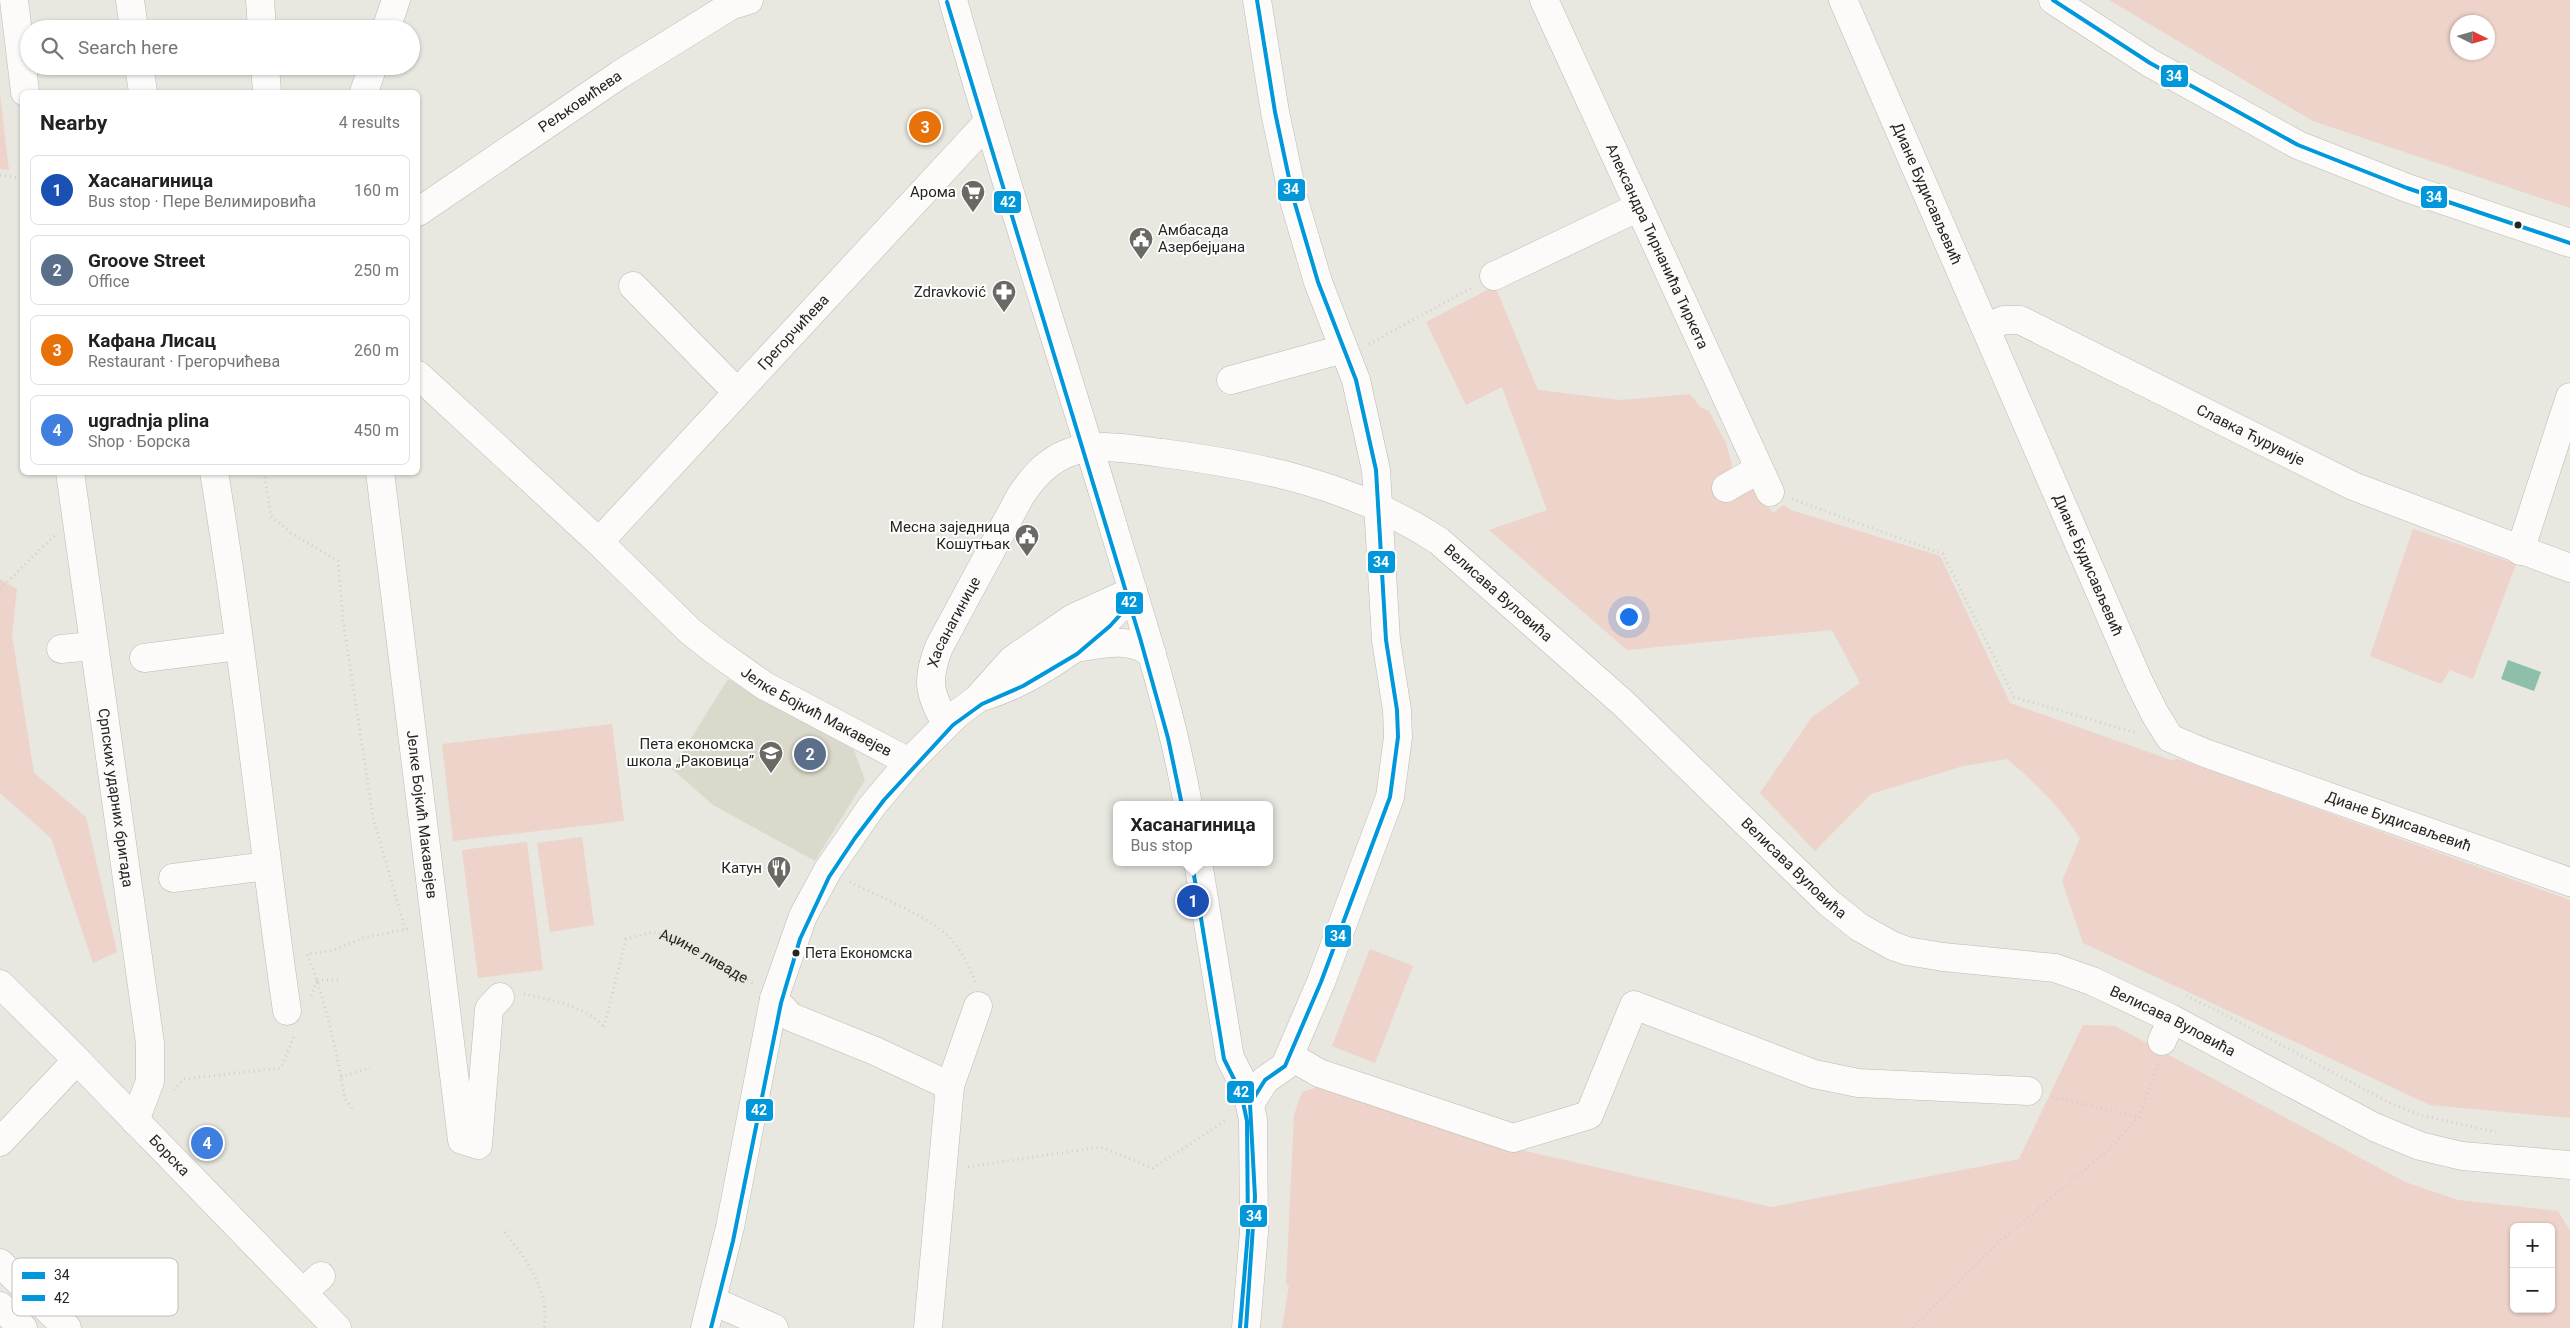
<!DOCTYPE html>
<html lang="en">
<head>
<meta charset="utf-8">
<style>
  body { margin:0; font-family:Roboto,sans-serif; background:#f2f2f2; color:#222 }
  .controls { position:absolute; right:15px; bottom:15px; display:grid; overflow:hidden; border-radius:8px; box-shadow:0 1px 4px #0004 }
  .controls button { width:45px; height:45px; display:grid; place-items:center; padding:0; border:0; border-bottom:1px solid #e0e0e0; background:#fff; color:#222; font:25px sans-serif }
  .compass { position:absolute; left:2450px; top:15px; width:45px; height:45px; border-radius:50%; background:#fff; box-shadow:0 1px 4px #0004; rotate:95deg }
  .you { position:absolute; left:1628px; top:616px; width:18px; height:18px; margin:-12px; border:4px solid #fff; border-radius:50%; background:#1a73e8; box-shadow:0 0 0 8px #1a73e833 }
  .badge { display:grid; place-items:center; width:32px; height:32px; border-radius:50%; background:#b45309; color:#fff; font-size:16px; font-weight:700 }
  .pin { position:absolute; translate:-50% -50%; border:2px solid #fff; box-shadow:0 1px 5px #0006 }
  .popup { position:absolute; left:1113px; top:801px; width:160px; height:65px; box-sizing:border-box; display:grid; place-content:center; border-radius:8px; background:#fff; filter:drop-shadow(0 1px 4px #0005); font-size:16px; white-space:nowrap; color:#767676 }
  .popup b { font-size:19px; color:#222 }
  .popup::after { content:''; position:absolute; left:50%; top:100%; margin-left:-10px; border:10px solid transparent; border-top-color:#fff }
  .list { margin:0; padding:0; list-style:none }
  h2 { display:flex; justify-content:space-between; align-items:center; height:65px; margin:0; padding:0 20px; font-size:21px }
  h2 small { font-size:16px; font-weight:400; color:#767676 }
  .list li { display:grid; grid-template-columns:32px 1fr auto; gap:15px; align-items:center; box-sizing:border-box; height:70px; margin:0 10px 10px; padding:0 10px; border:1px solid #e0e0e0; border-radius:8px }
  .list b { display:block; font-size:19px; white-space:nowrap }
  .list p { margin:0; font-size:16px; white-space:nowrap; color:#767676 }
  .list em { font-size:16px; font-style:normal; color:#767676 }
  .icon { flex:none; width:28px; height:28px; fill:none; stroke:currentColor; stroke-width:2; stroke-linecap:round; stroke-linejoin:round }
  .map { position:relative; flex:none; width:2570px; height:1328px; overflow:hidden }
  .search { position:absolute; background:#fff; box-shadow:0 1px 4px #0004; left:20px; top:20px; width:400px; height:55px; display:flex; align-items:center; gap:12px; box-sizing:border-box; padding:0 18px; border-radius:28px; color:#767676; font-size:19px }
  .panel { position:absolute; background:#fff; box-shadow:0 1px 4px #0004; left:20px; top:90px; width:400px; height:385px; border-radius:8px }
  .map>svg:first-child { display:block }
  .built { fill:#dbd9cc }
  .green { fill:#edd3c9; fill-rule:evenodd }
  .water { fill:#8dbfab }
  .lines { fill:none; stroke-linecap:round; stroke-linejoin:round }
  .minor-casing { stroke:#bbbab5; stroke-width:29 }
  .major-casing { stroke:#bbbab5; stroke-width:29 }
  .path { stroke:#d0cfcd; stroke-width:3; stroke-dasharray:1 4; stroke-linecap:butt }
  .minor { stroke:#fcfbfa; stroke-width:28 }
  .major { stroke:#fcfbfa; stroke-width:28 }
  .bus-1-casing { stroke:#fff; stroke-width:8 }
  .bus-2-casing { stroke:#fff; stroke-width:8 }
  .bus-1 { stroke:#0098da; stroke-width:4 }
  .bus-2 { stroke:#0098da; stroke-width:4 }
  .bus-dot { fill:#262521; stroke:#fff; stroke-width:2 }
  .labels { text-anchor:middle; stroke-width:4; stroke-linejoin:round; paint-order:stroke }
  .bus-label { font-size:14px; fill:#262521; stroke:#fff; text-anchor:start }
  .street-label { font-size:15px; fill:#262521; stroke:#fff }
  .poi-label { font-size:15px; fill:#262521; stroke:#fff; text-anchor:end }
  .key { fill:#fff; stroke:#bebebc; stroke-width:1 }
  .key-label { font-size:14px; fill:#262521 }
  .line-badge { stroke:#fff; stroke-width:2 }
  .badge-label { font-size:14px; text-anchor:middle; font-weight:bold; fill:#fff }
</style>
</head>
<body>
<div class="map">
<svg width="2570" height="1328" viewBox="0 0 2570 1328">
  <rect width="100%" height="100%" fill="#e8e7e0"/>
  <polygon class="built" points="728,679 854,750 865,780 815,861 713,805 672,769"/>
  <g class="green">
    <path d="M2109 0H2570V208L2313 121ZM2458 22H2488V52H2458Z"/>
    <polygon points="0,95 9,170 0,169"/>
    <path d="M1495 286 1538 390 1620 400 1690 394 1700 407 1709 411 1726 443 1732 464 1730 474 1713 481 1723 501 1754 488 1773 513 1783 505 1791 510 1940 556 2010 703 2171 760 2178 759 2570 900V1118L2430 1105 2083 943 2062 881 2080 838C2060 807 2035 782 2007 759L1963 766 1871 794 1815 851 1760 793 1812 717 1860 683 1832 630 1627 650 1489 530 1547 510 1502 387 1466 405 1426 322Z"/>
    <polygon points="2413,529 2516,564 2473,679 2450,670 2441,684 2370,656"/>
    <polygon points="0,579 17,589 12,635 34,773 86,817 117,952 93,963 51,838 0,793"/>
    <polygon points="612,724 624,821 453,841 442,744"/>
    <polygon points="582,837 594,925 550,932 537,843"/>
    <polygon points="527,842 543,970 478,978 462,850"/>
    <polygon points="1370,949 1413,966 1375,1063 1332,1046"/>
    <path d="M2083 1025 2115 1026 2405 1182 2458 1200 2558 1211 2570 1231V1328H1282L1289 1285 1286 1284 1294 1115 1302 1092 1325 1084 1525 1151 1771 1207 2019 1159ZM2514 1227H2551V1309H2514Z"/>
  </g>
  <polygon class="water" points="2508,660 2541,672 2534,691 2501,679"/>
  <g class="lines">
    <defs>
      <g id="minor">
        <polyline points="14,0 25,92"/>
        <polyline points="130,0 134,29"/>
        <polyline points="260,0 262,29"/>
        <path id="s2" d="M1544 0 1770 492"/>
        <path id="s3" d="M1843 0 2139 682 2155 714 2170 738 2205 753 2570 882"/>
        <polyline points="2053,0 2150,63 2298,145 2407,188 2570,243"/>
        <polyline points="386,29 396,0"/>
        <polyline points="139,66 143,92"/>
        <polyline points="265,66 267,92"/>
        <polyline points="364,92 373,66"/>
        <path id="s4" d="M418 212 619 75 730 6 749 0"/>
        <polyline points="1494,276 1639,207"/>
        <polyline points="633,286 737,392"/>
        <path id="s5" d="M1987 327 2004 320H2020L2353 486 2570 568"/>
        <path id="s6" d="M418 375 599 542 690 631 714 650 765 686 909 762"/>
        <polyline points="1231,380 1343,349"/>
        <path id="s7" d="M70 472 150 1043V1081L135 1121"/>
        <path d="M214 472C244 651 261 832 287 1011"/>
        <path id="s8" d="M380 472 462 1140 478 1145 489 1009 500 997"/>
        <polyline points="1726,488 1759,469"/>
        <path id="s9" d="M599 542 988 122"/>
        <polyline points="2520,551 2570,397"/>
        <path d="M1076 648C1101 644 1131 636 1152 654"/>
        <polyline points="61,649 93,646"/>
        <polyline points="144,658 238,646"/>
        <path d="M985 696C1035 680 1100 636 1130 594"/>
        <path id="s10" d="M946 724C929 692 926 681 939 647L1021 495C1033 477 1047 461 1068 453 1097 442 1132 449 1162 453 1261 466 1354 485 1439 541L1623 703 1829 903 1859 927 1893 946 1907 951 1943 957 2055 968 2092 981 2172 1019 2374 1127 2420 1146 2462 1156 2570 1165"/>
        <polyline points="173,878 266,866"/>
        <polyline points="774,999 791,1017 875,1051 950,1086 928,1328"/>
        <polyline points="2162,1041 2172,1019"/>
        <polyline points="1290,1056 1319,1073 1513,1138 1589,1115 1634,1005 1814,1074 1858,1083 2028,1091"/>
        <polyline points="950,1086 978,1006"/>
        <polyline points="1250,1104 1265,1080 1285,1066 1321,982 1390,797 1398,737 1397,710 1386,640 1376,470 1356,380 1318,282 1293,197 1275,112 1257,0"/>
        <polyline points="0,1142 77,1060"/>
        <polyline points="0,1263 67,1328"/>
        <polyline points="303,1292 321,1276"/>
        <polyline points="713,1301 774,1328"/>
        <polyline points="0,1306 23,1328"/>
        <polyline points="705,1328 730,1227 774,999 803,916 828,870 872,806 909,762 957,714 977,699 1012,660 1073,618 1133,591"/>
      </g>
      <g id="major">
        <path d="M953 0C1003 180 1063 357 1116 536 1143 625 1172 713 1188 805"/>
        <polyline points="1198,862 1230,1058 1247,1091 1253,1120 1254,1232 1246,1328"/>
        <path id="s11" d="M0 984 64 1047 337 1328"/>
      </g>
    </defs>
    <use href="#minor" class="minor-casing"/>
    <use href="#major" class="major-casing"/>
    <g class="path">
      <polyline points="0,175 20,178"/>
      <polyline points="1369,344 1473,287"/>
      <polyline points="264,472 271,516 291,533 338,561 343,620 373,817 405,929"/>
      <polyline points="1792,499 1943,554 2014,697 2137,733"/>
      <polyline points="0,589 55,535"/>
      <path d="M850 882C876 895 929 917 948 936 961 949 969 965 975 982"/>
      <polyline points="317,980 339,980"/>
      <path d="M524 994C551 1000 586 1006 604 1027"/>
      <polyline points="311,996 317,981"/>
      <polyline points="2186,996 2220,1012 2388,1102 2419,1115 2496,1132"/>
      <path id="s1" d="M604 1027 626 939 653 932 677 939 753 983"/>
      <polyline points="341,1077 370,1068"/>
      <polyline points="174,1090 184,1079 281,1068 295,1034"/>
      <polyline points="2052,1097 2138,1117"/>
      <path d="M352 1108 345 1099C336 1049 326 1001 307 954L331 951 363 938 412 928"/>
      <polyline points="968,1167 1100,1147 1153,1168 1228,1119"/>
      <path d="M505 1232C526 1259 550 1291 544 1328"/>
      <polyline points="1912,1328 1998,1243 2109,1149 2139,1117 2158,1064"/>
    </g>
    <use href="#minor" class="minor"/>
    <use href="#major" class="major"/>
    <defs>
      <g id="bus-1">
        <polyline points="2053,0 2150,63 2298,145 2407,188 2570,243"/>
        <polyline points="1250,1104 1265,1080 1285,1066 1321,982 1390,797 1398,737 1397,710 1386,640 1376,470 1356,380 1318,282 1293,197 1275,112 1257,0"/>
        <polyline points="1246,1328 1255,1197 1250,1104"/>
      </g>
      <g id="bus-2">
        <polyline points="947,2 1140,638 1168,738 1182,805"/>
        <polyline points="1192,863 1224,1059 1241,1093 1247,1121 1248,1232 1240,1327"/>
        <polyline points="711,1328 733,1241 781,1003 800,939 829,877 855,838 884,800 953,725 982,704 1023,686 1077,654 1110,626 1138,595"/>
      </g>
    </defs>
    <use href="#bus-1" class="bus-1-casing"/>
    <use href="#bus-2" class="bus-2-casing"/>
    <use href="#bus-1" class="bus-1"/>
    <use href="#bus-2" class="bus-2"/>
  </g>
  <defs>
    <symbol id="supermarket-pin" viewBox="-11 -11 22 30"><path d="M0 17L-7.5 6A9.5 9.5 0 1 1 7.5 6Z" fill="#6a6964" stroke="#fff"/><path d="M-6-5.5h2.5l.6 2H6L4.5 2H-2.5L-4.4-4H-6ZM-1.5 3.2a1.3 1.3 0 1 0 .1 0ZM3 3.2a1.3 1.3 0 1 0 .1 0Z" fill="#fff"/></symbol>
    <symbol id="civic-pin" viewBox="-11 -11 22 30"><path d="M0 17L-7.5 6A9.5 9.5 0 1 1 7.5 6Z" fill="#6a6964" stroke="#fff"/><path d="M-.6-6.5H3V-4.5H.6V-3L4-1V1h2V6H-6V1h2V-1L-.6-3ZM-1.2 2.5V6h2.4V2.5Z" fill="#fff"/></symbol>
    <symbol id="pharmacy-pin" viewBox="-11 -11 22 30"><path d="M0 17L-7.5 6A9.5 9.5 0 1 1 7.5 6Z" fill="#6a6964" stroke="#fff"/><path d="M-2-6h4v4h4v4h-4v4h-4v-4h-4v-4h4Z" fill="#fff"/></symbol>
    <symbol id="school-pin" viewBox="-11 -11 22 30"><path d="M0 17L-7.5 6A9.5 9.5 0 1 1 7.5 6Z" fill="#6a6964" stroke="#fff"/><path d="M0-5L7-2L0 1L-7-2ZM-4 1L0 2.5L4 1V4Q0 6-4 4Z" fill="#fff"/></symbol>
    <symbol id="restaurant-pin" viewBox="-11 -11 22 30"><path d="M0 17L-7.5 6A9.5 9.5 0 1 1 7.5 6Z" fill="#6a6964" stroke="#fff"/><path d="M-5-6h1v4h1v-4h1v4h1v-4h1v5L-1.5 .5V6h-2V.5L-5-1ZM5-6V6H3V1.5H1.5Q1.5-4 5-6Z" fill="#fff"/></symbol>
  </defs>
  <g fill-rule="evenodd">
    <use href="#supermarket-pin" x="959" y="178" width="28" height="38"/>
    <use href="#civic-pin" x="1127" y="225" width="28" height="38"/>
    <use href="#pharmacy-pin" x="990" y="278" width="28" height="38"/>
    <use href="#civic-pin" x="1013" y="522" width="28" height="38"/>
    <use href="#school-pin" x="757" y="739" width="28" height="38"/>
    <use href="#restaurant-pin" x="765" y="854" width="28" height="38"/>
  </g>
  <g class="bus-dot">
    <circle cx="2518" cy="225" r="4.5"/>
    <circle cx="796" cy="953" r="4.5"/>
  </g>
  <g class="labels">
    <g class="bus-label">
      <text x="805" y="958">Пета Економска</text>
    </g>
    <g class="street-label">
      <text dy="5" stroke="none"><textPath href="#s4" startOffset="196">Рељковићева</textPath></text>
      <text dy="5" stroke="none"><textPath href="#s3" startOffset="211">Диане Будисављевић</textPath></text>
      <text dy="5" stroke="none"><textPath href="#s2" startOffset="271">Александра Тирнанића Тиркета</textPath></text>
      <text dy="5" stroke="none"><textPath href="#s9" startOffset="286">Грегорчићева</textPath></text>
      <text dy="5" stroke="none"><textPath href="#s5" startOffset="292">Славка Ћурувије</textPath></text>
      <text dy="5" stroke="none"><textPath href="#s3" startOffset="616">Диане Будисављевић</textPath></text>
      <text dy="5" stroke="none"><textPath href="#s10" startOffset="785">Велисава Вуловића</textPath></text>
      <text dy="5" stroke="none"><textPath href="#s10" startOffset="110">Хасанагинице</textPath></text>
      <text dy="5" stroke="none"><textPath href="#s6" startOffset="524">Јелке Бојкић Макавејев</textPath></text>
      <text dy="5" stroke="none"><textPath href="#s7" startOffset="329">Српских ударних бригада</textPath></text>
      <text dy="5" stroke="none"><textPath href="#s8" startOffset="345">Јелке Бојкић Макавејев</textPath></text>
      <text dy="5" stroke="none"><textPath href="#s3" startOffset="1051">Диане Будисављевић</textPath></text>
      <text dy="5" stroke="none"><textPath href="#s10" startOffset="1189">Велисава Вуловића</textPath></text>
      <text dy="5" stroke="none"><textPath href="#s1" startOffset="175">Аџине ливаде</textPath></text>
      <text dy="5" stroke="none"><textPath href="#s10" startOffset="1609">Велисава Вуловића</textPath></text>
      <text dy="5" stroke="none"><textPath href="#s11" startOffset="241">Борска</textPath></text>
    </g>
    <g class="poi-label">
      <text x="956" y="197">Арома</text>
      <text x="1158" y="235" text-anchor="start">Амбасада<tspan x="1158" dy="17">Азербејџана</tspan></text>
      <text x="986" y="297">Zdravković</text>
      <text x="1010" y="532">Месна заједница<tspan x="1010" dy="17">Кошутњак</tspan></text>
      <text x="754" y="749">Пета економска<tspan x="754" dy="17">школа „Раковица”</tspan></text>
      <text x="762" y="873">Катун</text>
    </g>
  </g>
  <rect x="12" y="1258" width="166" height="58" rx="8" class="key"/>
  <rect x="22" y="1272" width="23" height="7" fill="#0098da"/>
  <rect x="22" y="1295" width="23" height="6" fill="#0098da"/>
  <g class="key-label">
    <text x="54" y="1280">34</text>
    <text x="54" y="1303">42</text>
  </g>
  <g class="line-badge">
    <rect x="2160" y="64" width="29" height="24" rx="5" fill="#0098da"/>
    <rect x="1277" y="178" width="29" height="24" rx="5" fill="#0098da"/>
    <rect x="2420" y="185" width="28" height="24" rx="5" fill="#0098da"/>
    <rect x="993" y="190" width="29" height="24" rx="5" fill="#0098da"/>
    <rect x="1367" y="550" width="29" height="24" rx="5" fill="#0098da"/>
    <rect x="1115" y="591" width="29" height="24" rx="5" fill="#0098da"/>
    <rect x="1324" y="924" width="28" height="24" rx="5" fill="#0098da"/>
    <rect x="1226" y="1080" width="29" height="24" rx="5" fill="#0098da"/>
    <rect x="745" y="1098" width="29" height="24" rx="5" fill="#0098da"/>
    <rect x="1239" y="1204" width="29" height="24" rx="5" fill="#0098da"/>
  </g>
  <g class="badge-label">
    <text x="2174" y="81">34</text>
    <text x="1291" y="194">34</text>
    <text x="2434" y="202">34</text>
    <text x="1008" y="207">42</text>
    <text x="1381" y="567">34</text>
    <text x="1129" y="607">42</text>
    <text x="1338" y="941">34</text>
    <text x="1241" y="1097">42</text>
    <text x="759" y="1115">42</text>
    <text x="1254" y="1221">34</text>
  </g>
</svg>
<div class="controls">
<button>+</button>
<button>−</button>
</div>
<svg class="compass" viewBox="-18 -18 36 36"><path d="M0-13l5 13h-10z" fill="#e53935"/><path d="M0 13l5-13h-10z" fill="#767676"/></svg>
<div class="you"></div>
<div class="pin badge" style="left:1193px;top:901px;background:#1a4fb4">1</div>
<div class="popup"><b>Хасанагиница</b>Bus stop</div>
<div class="pin badge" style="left:810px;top:754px;background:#5c6f8a">2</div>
<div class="pin badge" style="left:925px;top:127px;background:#e8710a">3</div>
<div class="pin badge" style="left:207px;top:1143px;background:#3f7fe0">4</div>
<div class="search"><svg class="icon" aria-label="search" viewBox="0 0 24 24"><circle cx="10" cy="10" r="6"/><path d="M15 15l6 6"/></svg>Search here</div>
<section class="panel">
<h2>Nearby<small>4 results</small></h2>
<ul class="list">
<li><span class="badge" style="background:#1a4fb4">1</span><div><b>Хасанагиница</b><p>Bus stop · Пере Велимировића</p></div><em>160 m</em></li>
<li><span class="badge" style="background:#5c6f8a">2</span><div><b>Groove Street</b><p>Office</p></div><em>250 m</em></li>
<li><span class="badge" style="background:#e8710a">3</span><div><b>Кафана Лисац</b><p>Restaurant · Грегорчићева</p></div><em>260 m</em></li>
<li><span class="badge" style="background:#3f7fe0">4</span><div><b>ugradnja plina</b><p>Shop · Борска</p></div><em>450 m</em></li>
</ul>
</section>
</div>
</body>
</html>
